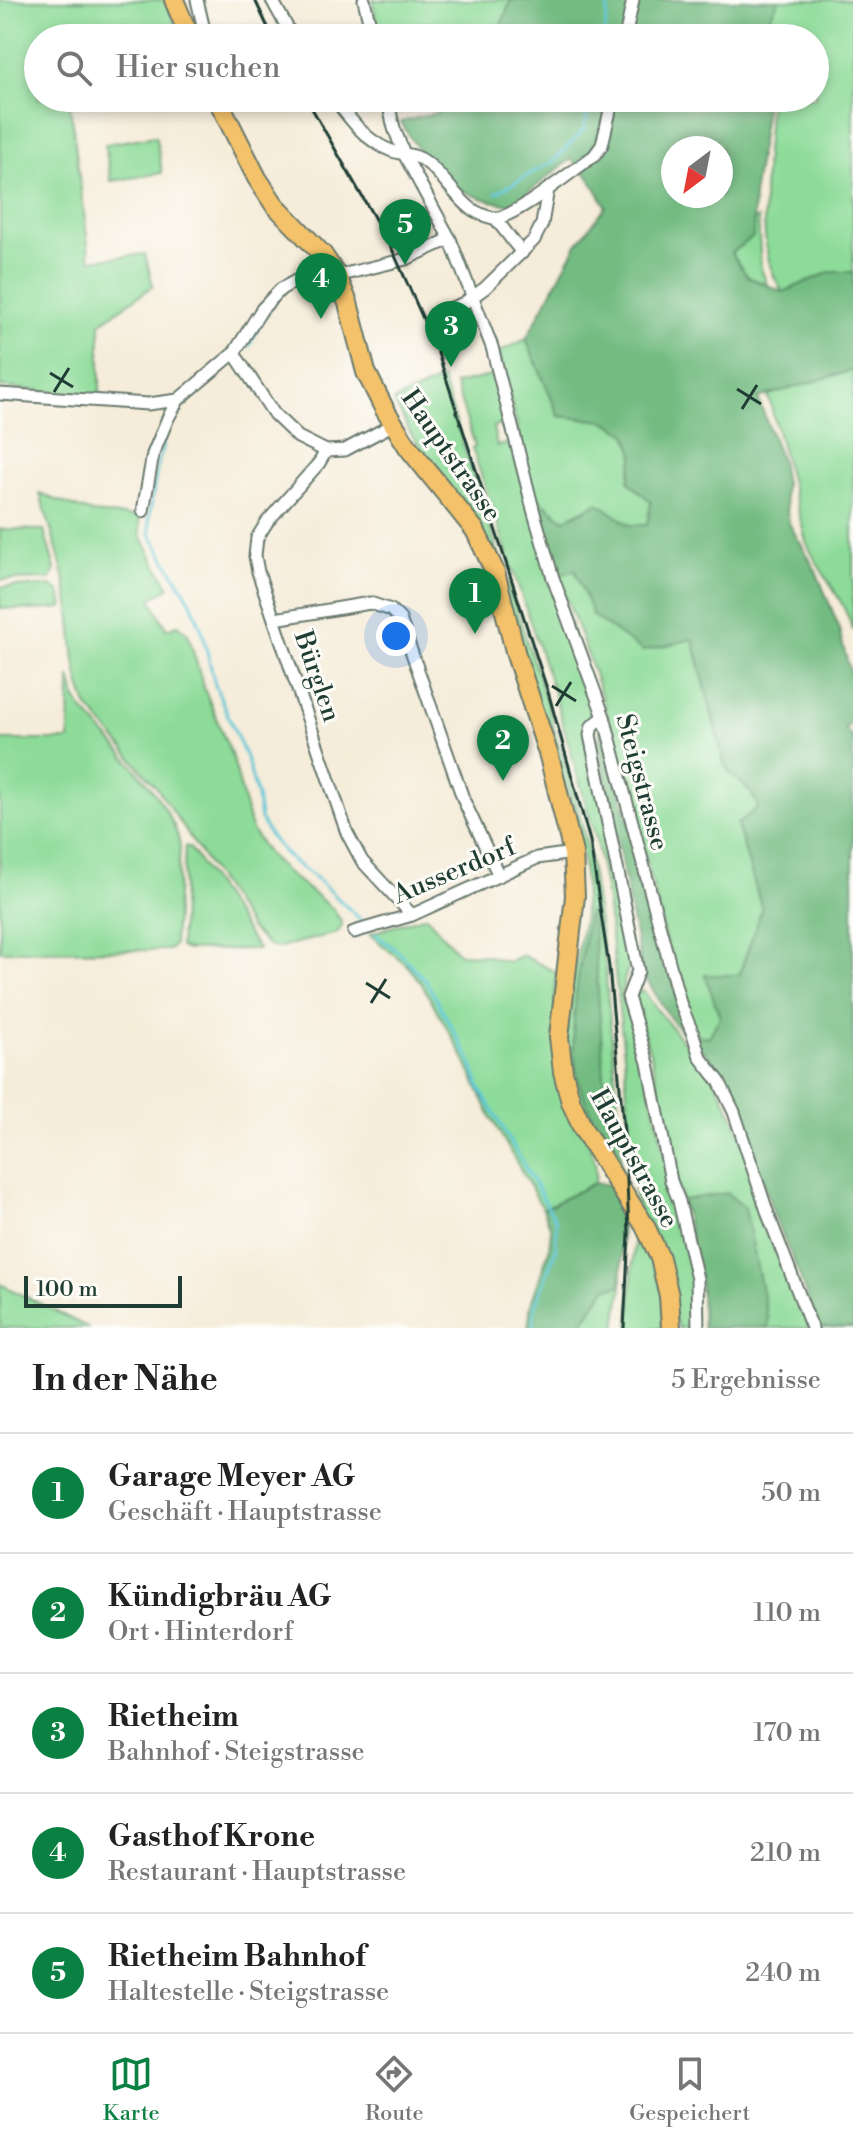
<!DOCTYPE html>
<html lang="de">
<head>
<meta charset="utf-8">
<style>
  body { margin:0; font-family:"Libre Bodoni",serif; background:#f6f6f6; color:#222 }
  .compass { position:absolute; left:661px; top:136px; width:72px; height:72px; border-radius:50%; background:#fff; box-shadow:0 4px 12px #0003; rotate:212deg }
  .scale { position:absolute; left:24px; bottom:20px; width:158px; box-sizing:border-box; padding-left:8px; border:4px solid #1f3d34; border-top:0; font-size:22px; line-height:28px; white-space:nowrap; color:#1f3d34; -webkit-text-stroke:6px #fdfcf7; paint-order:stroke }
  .you { position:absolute; left:396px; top:636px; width:28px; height:28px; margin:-20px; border:6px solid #fff; border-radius:50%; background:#1a73e8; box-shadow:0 0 0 12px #1a73e833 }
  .badge { display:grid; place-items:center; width:52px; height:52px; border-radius:50%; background:#0b8043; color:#fff; font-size:26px; font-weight:700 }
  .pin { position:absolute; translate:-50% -66px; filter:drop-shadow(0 2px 4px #0008) }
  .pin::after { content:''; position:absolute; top:42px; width:28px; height:24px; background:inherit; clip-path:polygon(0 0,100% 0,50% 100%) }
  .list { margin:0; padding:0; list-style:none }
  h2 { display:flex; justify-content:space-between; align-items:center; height:104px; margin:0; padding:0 32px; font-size:34px }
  h2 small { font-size:26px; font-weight:400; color:#767676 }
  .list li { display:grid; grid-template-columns:52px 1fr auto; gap:24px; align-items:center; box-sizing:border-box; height:120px; padding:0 32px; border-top:2px solid #e0e0e0 }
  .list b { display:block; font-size:30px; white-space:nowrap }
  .list p { margin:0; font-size:26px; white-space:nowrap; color:#767676 }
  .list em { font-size:26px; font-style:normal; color:#767676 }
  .icon { flex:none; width:44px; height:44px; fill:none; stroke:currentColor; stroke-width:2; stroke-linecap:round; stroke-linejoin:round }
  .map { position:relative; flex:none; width:853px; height:1328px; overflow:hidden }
  .search { position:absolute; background:#fff; box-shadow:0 4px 12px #0003; left:24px; right:24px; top:24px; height:88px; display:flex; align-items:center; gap:20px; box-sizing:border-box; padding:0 28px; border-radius:44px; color:#767676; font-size:30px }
  .sheet { height:704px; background:#fff }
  nav { display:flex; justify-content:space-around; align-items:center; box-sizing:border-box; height:112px; border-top:2px solid #e0e0e0; background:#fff; font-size:22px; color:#767676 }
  nav a { display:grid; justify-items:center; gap:4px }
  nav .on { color:#0b8043 }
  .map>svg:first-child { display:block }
  .green { fill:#8ddb99; stroke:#568c66; stroke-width:2 }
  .forest { fill:#72bb81; stroke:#487c5a; stroke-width:2; fill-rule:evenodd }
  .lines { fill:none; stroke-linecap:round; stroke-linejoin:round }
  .stream { stroke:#5dc7d8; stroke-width:3 }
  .minor-casing { stroke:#6a7a6e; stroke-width:15 }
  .primary-casing { stroke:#6a7a6e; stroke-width:22 }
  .minor { stroke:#fff; stroke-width:11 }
  .primary { stroke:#f3c26a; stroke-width:18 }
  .rail { stroke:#1f3d34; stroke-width:3 }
  .ticks { fill:none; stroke:#1f3d34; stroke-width:3 }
  .labels { text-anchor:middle; stroke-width:6; stroke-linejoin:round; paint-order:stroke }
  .street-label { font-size:26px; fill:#1f3d34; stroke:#fdfcf7 }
</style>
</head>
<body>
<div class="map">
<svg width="853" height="1328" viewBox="0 0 853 1328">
  <rect width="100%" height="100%" fill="#fdfcf7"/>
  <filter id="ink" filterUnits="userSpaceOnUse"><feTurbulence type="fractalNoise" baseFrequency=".0125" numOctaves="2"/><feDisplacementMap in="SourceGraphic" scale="16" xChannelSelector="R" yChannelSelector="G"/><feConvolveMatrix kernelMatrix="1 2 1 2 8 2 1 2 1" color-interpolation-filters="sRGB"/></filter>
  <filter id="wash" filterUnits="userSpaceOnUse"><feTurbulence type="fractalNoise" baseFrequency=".006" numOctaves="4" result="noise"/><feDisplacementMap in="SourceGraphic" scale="32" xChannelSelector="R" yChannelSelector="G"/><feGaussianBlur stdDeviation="1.8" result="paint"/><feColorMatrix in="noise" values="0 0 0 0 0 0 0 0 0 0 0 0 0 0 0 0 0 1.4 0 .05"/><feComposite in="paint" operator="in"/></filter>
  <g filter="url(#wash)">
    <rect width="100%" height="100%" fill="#f5ecd9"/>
    <g class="green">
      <polygon points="0,0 165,0 181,38 38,38 38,98 102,98 70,105 90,260 145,254 153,286 100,323 100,397 0,387"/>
      <polygon points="373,0 511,0 500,28 474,30 464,38 379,38"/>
      <path d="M779 0H853V272H830L783 292C780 287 776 281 774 276 756 237 767 153 769 109L768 98H815V38H762L761 33Z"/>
      <polygon points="156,136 162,173 111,181 105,144"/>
      <polygon points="758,218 761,268 767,285 748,277 731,253 753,237 753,221"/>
      <polygon points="526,339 559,416 605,421 627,434 634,454 629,482 652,502 647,525 630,525 598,503 564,520 534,495 499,352"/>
      <path d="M853 370V631C844 597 818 572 806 541L768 395Z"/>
      <polygon points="495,375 508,423 493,427 497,446 512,443 594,698 591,723 629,950 629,963 621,994 632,1021 644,1061 692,1279 694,1328 678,1328 635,1199 624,1054 607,900 596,839 553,690 472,448 475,446 455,384"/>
      <polygon points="442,379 546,700 577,804 588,850 605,965 620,1128 621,1177 590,1128 578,1099 568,1065 566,1034 573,978 584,917 585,885 582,853 573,807 537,702 494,552 411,434 394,401"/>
      <path d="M40 494 92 513 139 517 141 536 169 588 151 599 167 629 178 625 188 634 204 688 233 759 251 828 267 853 286 872 333 909 341 921 342 926 337 933 276 948 267 945 250 928 158 789 88 707C70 670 75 630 67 591 61 558 50 526 40 494Z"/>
      <polygon points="0,529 44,530 55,569 51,579 0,580"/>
      <path d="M575 569 593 616 693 639 725 766C739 786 750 783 758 808L737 824 762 909 739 975 720 1017 709 1037 688 1034C650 880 620 722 557 576Z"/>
      <polygon points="51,586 60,592 63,607 61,608 35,610 0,608 0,587"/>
      <path d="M70 676 75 697 82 709C112 743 173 801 180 846L174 945 169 950 0 951V740H69Z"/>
      <polygon points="187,846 190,848 258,949 187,950 180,947 185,847"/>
      <polygon points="426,916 459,954 484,955 508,962 522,955 556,972 554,1037 595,1162 596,1176 594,1183 543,1209 491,1117 462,1054 422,984 407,965 369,934"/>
      <path d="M644 991 658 1011 715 1080 734 1117 809 1328H767L768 1319 682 1200C666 1155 664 1106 652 1060 648 1042 633 1011 636 994L638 992Z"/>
      <polygon points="635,1226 648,1247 663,1294 663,1328 629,1328"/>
      <polygon points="0,1284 89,1328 0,1328"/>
      <polygon points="622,1285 616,1328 578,1328 606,1288"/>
    </g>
    <g class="forest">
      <polygon points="511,0 779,0 761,33 761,38 464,38 474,30 500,28"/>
      <path d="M436 98H764L765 113 754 190 753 237 731 253 748 277 783 292 830 272H853V370L758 398 781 460 785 484 784 493 789 523 816 571 837 622 853 683V721L845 729 853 738V1328H817L799 1274 776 1221 739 1107 722 1076 706 1053 686 1037 670 1018 642 972 599 744 601 723 689 1034 709 1037 720 1017 705 975H739L762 909 737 824 758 808C750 783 739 786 725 766L693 639 643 651 593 616 575 570 557 576 534 495 564 520 598 503 629 525H647L651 502 629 482 634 454 627 434 605 421 559 416 526 339 577 244 606 206 589 177 571 159 512 205C454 197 429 171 401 122L439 112ZM673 148H721V196H673Z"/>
      <path d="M592 909 604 1075 619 1168C601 1136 581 1102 575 1065 569 1016 581 963 588 915Z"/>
      <polygon points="594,1183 612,1185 621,1205 622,1285 606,1288 578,1328 528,1328 531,1304 549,1250 551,1229 543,1209"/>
      <polygon points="727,1193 745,1208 768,1320 767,1328 703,1328 700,1280 682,1200"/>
    </g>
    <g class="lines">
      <g class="stream">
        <polyline points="604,38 609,0"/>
        <polyline points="496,193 554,161 584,129 592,98"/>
        <polyline points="249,346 263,318 270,309"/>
        <polyline points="174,418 183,405 197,391"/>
        <polyline points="163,444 157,469 149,518 150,534 191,602 202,630 215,685 247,760 257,796 260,819 272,839 291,860 317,879 364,923"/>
        <polyline points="375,934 400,953 426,981 470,1060 479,1087 556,1221 556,1249 534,1309 533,1328"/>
      </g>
    </g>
  </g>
  <g filter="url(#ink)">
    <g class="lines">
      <defs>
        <g id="minor">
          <polyline points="197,0 206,38"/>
          <polyline points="272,0 293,38"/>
          <polyline points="364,0 373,38"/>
          <polyline points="625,38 633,0"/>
          <path d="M334 98C349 118 366 142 392 151 404 155 416 154 426 162 444 176 455 197 473 210 480 214 489 218 496 218 516 217 574 169 594 156L602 145 613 98"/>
          <polyline points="387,98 394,128 404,154 450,239 492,347 534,513 553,578 604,717 680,1003 693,1034 700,1057 719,1081 734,1112 769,1217 812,1328"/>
          <polyline points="495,218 522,253"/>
          <polyline points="337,276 406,259 450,239"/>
          <polyline points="434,315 464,303 485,288 534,240 542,224 548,189"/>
          <polyline points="234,353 274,414 298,437 326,451 345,450 394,424"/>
          <polyline points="0,394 148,404 178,400 234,353 262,309 281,289 328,263"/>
          <polyline points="326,451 319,463 267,522 257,538 255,556 258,572 347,833 362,861 412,915"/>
          <polyline points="143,511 153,454 168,418 178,400"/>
          <polyline points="275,619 370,603 391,610 400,619 464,801 499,876"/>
          <polyline points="604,717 592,726 590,735 638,971 628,997 648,1063 671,1181 679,1201 697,1279 698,1328"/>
          <polyline points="354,932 412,915 537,858 573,853"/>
        </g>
        <g id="primary">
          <polyline points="174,0 190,38"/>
          <polyline points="217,98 257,178 274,204 323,255 337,276 348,303 366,372 385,410 408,447 475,530 495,572 516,655 549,756 573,853 575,896 559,1037 563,1072 571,1102 583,1129 645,1226 660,1258 669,1296 671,1328"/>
        </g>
      </defs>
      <use href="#minor" class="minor-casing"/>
      <use href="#primary" class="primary-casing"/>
      <use href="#minor" class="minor"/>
      <use href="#primary" class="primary"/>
      <g class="rail">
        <polyline points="255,0 273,38"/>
        <polyline points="306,98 392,249 437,350 548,692 590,841 609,967 626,1154 629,1234 624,1328"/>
      </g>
    </g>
  </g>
  <path class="ticks" d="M50 373 73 387M737 389 761 404M54 392 69 368M742 409 757 385M552 686 576 701M556 706 571 682M366 983 390 998M371 1003 386 979"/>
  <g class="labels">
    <g class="street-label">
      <text transform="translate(452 455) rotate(55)" y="9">Hauptstrasse</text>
      <text transform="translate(318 676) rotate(71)" y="9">Bürglen</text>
      <text transform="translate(643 782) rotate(75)" y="9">Steigstrasse</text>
      <text transform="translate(454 870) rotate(-23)" y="9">Ausserdorf</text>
      <text transform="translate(635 1158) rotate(61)" y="9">Hauptstrasse</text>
    </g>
  </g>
</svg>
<svg class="compass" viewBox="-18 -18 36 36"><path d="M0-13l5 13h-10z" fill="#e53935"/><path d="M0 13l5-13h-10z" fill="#767676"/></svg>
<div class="scale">100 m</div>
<div class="you"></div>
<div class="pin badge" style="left:475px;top:634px">1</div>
<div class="pin badge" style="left:503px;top:781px">2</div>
<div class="pin badge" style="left:451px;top:367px">3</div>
<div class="pin badge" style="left:321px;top:319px">4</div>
<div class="pin badge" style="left:405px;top:265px">5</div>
<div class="search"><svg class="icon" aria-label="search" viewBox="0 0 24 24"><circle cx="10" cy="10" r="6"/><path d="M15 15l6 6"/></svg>Hier suchen</div>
</div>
<section class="sheet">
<h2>In der Nähe<small>5 Ergebnisse</small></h2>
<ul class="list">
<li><span class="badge">1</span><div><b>Garage Meyer AG</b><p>Geschäft · Hauptstrasse</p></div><em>50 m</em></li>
<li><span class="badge">2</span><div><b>Kündigbräu AG</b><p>Ort · Hinterdorf</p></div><em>110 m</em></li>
<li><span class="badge">3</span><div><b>Rietheim</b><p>Bahnhof · Steigstrasse</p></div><em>170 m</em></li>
<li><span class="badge">4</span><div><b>Gasthof Krone</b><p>Restaurant · Hauptstrasse</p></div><em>210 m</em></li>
<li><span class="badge">5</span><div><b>Rietheim Bahnhof</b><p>Haltestelle · Steigstrasse</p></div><em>240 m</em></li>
</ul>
</section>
<nav>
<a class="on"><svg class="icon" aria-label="map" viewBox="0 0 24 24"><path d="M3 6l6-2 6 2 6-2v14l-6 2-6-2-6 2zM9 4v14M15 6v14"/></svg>Karte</a>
<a><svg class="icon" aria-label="directions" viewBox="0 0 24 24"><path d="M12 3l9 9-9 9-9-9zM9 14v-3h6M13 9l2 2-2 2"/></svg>Route</a>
<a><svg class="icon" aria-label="saved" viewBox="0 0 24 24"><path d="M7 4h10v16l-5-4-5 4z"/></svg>Gespeichert</a>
</nav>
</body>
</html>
